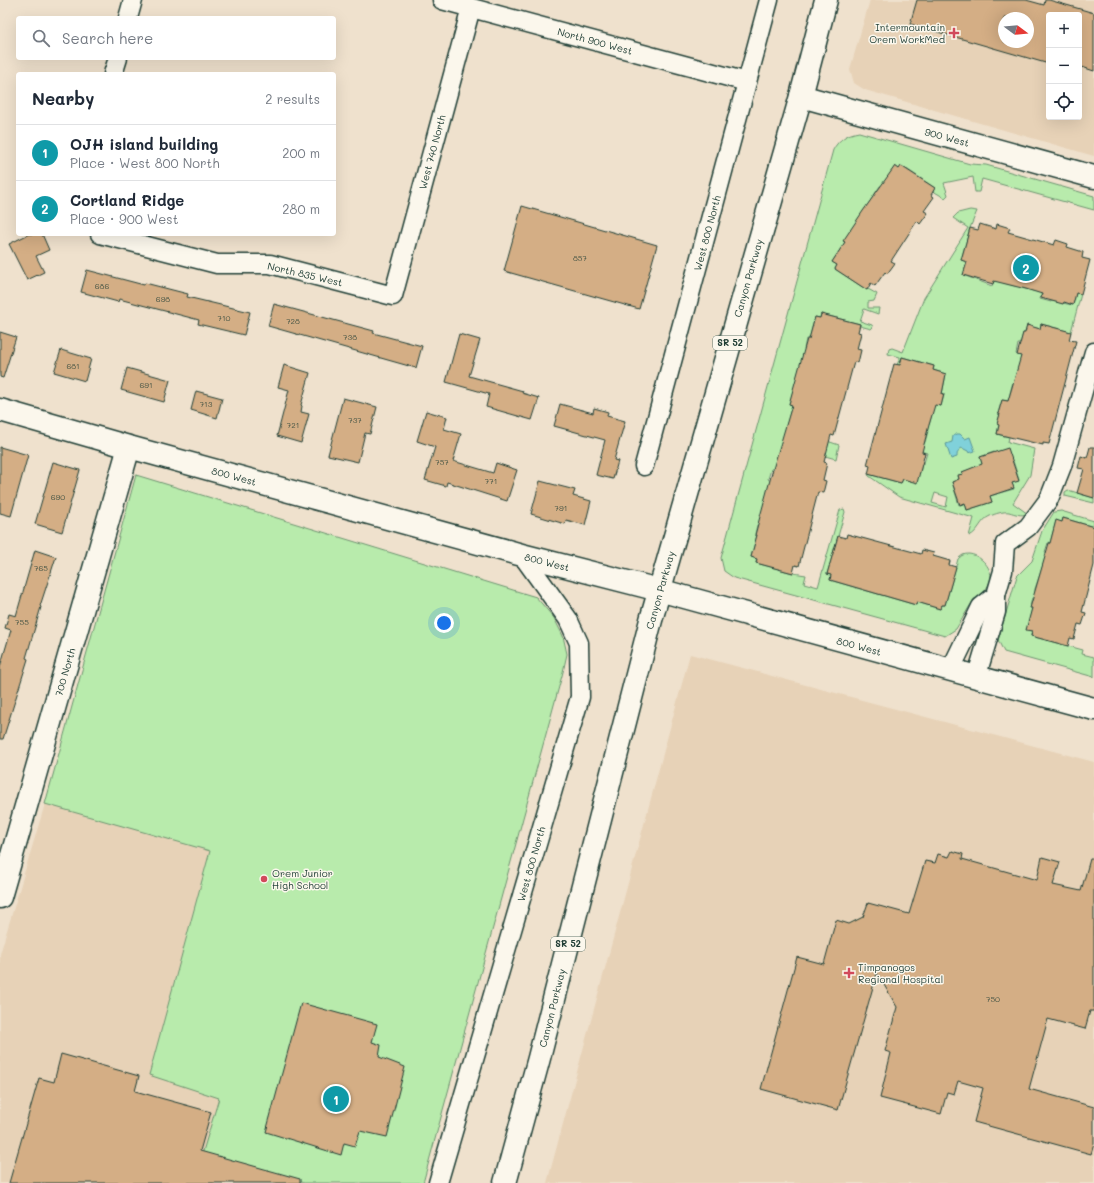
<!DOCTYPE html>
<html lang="en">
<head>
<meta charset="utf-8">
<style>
  body { margin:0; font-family:Mali,sans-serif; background:#f6f6f7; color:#1f2937 }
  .controls { position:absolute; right:12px; top:12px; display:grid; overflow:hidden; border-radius:4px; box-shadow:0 4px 16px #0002 }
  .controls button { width:36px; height:36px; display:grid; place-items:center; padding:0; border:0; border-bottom:1px solid #e0e1e3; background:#fff; color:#1f2937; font:20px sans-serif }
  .compass { position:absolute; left:998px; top:12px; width:36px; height:36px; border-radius:50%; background:#fff; box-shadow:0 4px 16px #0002; rotate:106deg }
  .you { position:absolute; left:444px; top:623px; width:14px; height:14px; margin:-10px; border:3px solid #fff; border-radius:50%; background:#1a73e8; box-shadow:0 0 0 6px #1a73e833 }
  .badge { display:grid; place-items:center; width:26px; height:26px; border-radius:50%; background:#d93025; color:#fff; font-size:13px; font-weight:700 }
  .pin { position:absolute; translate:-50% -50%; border:2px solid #fff; box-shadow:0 1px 4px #0006 }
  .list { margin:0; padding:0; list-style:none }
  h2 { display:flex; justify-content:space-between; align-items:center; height:52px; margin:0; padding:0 16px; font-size:17px }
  h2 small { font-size:13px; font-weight:400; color:#747a83 }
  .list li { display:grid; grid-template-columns:26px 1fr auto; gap:12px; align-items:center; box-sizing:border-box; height:56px; padding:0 16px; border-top:1px solid #e0e1e3 }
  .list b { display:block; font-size:15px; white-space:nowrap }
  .list p { margin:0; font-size:13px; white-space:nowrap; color:#747a83 }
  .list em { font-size:13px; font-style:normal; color:#747a83 }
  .icon { flex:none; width:22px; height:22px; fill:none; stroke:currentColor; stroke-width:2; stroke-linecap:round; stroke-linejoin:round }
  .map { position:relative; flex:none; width:1094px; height:1183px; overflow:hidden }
  .search { position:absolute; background:#fff; box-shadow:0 4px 16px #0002; left:16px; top:16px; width:320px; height:44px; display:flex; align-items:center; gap:10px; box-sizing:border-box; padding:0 14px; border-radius:4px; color:#747a83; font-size:15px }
  .panel { position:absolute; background:#fff; box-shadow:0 4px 16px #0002; left:16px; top:72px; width:320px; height:164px; border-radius:4px }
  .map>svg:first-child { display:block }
  .built { fill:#e7d2b7; fill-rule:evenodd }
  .green { fill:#b8ebac; stroke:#6c9470; fill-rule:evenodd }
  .water { fill:#80d1da; stroke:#599698 }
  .building { fill:#d4ae85; stroke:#1f3d34; fill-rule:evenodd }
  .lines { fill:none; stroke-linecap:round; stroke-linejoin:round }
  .street-casing { stroke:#1f3d34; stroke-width:21 }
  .secondary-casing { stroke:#1f3d34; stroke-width:25 }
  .highway-casing { stroke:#1f3d34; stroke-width:25 }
  .street { stroke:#fbf7ec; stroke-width:18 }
  .secondary { stroke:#fbf7ec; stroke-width:22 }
  .highway { stroke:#fbf7ec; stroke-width:22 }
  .poi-dot { fill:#d1495b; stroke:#fbf7ec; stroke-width:1.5 }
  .labels { text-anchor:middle; stroke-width:3; stroke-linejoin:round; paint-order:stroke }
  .number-label { font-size:8px; fill:#4c5948 }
  .shield { fill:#fbf7ec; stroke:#61756b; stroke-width:1 }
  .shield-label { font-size:9px; font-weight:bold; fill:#1f3d34 }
  .poi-label { font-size:10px; fill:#1f3d34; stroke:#fbf7ec; text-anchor:start }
  .street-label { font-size:10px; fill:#1f3d34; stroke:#fbf7ec }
</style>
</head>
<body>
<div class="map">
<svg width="1094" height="1183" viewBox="0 0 1094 1183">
  <rect width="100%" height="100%" fill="#efe1cd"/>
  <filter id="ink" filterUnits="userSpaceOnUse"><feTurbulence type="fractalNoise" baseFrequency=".025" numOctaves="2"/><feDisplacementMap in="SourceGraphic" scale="8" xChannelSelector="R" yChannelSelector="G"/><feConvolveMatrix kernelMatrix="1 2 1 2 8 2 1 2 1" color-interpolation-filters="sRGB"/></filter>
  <g filter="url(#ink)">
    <g class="built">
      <path d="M870 0H1094V156L865 90 854 83 850 69ZM1049 15H1079V117H1049ZM1004 18H1028V42H1004Z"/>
      <polygon points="136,475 536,597 554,618 563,636 567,654 563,672 423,1183 0,1183 0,954 45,804"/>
      <polygon points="690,654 1094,762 1094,1183 547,1183"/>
    </g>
    <g class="green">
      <path d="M859 132 970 164 986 165 1094 196V210L982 179 979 192H975L973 177 944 183 948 195 945 198 933 191 935 188 902 166 899 169 895 166 882 186H880L844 241 845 242 832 262 837 265 835 269 867 290 868 289 877 294 874 301 868 302V308H879L878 314 864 309 860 321 872 325 873 327 871 329 860 326V324L821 314 820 318 815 317 809 339H806L804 349 806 350 789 404 792 405 786 427 839 445 836 459 825 456 771 469 768 479 771 481 759 525H757L755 534 757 535 751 557 757 559 756 563 793 573 806 575 804 583 818 587 840 510 844 509 845 512 827 574 831 575 830 580 916 605 917 602 940 609 942 605H945L958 559C959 558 961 556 963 555 975 550 991 565 991 577 990 585 984 592 979 598L974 599 956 629 945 636 734 578 724 571 721 558 833 150C839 139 847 134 859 132Z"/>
      <path d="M970 210 977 211 970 228 961 260 967 262 963 275 992 286 994 278 1004 283 1015 286 1025 276 1022 288 1033 291 1042 292 1040 299 1051 302V301L1073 305 1076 293 1081 294 1071 332 1041 324 1040 329 1027 326 1025 333H1023L1020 344H1018L1016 354 1023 356 1015 377 1026 385 1013 382 1008 401 1002 400 998 413 1000 414 997 424 999 425 997 434 1009 437 1008 442 1034 449 1030 475 1013 503 1028 514C1020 516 1016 514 1009 512 1003 511 995 514 990 516 980 520 979 532 969 536L974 518 899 497 869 476 868 474 901 483 903 479 920 473 922 463H924L927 453 920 451 925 442 928 431 916 428 918 423 929 425 932 414 933 404 941 406 944 395 942 394 946 374 933 370 934 366 902 357 900 365H897L900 357 888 354 889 349 892 348 903 352 924 298 968 228 953 218 958 213ZM994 452 1002 464 1013 461 1019 480 1012 483 1014 489 999 493 998 490 996 491 997 494 990 496 992 502 967 510 965 503 959 505 952 482 959 479 958 476 963 474 962 472 974 468 984 469 980 457ZM935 493 948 497 946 507 932 503Z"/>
      <polygon points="136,475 536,597 554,618 563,636 567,654 563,672 423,1183 304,1183 201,1158 219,1098 149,1075 210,851 45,804"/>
      <polygon points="1068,490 1094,498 1094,503 1065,496 1065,492"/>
      <polygon points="1061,511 1094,521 1094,527 1063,518 1062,522 1056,521 1050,543 1048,543 1045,552 1047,553 1035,589 1035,598 1032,598 1030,607 1032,608 1027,630 1032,631 1031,636 1083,650 1082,654 1094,657 1094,677 1004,652 998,640 1017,576 1032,561 1042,531 1054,512"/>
    </g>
    <path class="water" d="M956 434H960L965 439 970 437 975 451 969 453 968 451 962 448C958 450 957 452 957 457L951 459 946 444 952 442 953 436Z"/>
    <g class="building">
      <path d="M917 0H1026L1044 5 1045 0H1049L1094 13V71L1079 66V15H1049V64L910 24ZM1004 18H1028V42H1004Z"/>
      <polygon points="895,166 899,169 901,166 935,188 931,195 934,197 924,211 928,213 920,224 917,221 891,261 895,263 887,274 885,272 875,286 871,283 867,290 835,269 837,265 832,262 845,242 843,241 863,211"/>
      <polygon points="522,206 657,245 639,309 504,271"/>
      <polygon points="980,224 996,229 997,224 1010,228 1008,232 1054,245 1056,240 1068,244 1067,247 1083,252 1082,258 1090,260 1081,294 1076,293 1073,305 1064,302 1063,304 1041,298 1042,294 1026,289 994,281 993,284 963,275 967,262 961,260 970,228 978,230"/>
      <polygon points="29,234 42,234 49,250 36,256 44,272 27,280 9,244"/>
      <polygon points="87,270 144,285 145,283 188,294 187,297 250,312 244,335 198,324 199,320 119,299 118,302 81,292"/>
      <polygon points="274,304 374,331 373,333 422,346 416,368 268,326"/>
      <polygon points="821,314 860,324 858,332 861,333 857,349 861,350 858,363 854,362 834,436 831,435 824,462 827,463 823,480 826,481 823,493 818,492 799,566 795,565 793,573 756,563 757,559 751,557 757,535 755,535 773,469 792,405 789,404 807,339 809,339 815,317 820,318"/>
      <polygon points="1041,324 1071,332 1069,340 1076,341 1049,444 1043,443 1043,445 997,434 999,425 997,424 1000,414 998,414 1002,400 1008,401 1021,356 1017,355 1023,333 1025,333 1027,325 1040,329"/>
      <polygon points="0,332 16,337 3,378 0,377"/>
      <polygon points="459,334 480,340 469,376 523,391 522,393 539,398 532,420 486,407 489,394 446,382"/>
      <polygon points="61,350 91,359 85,381 54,372"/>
      <polygon points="902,357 934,366 933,370 946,374 942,394 944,394 941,406 935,405 929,425 922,452 925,453 917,483 903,479 901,483 868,474 870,466 867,465 894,364 900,365"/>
      <polygon points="284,365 310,373 301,405 302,406 301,412 309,414 301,443 277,436 289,390 278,387"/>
      <polygon points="127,368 170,380 164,402 121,390"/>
      <polygon points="196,391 222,398 217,418 191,410"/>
      <polygon points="343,398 377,407 370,434 365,433 358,462 328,455"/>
      <polygon points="560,404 593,413 594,408 608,412 607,416 625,421 614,460 618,461 613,479 596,475 605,440 554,426"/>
      <polygon points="426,411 447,417 444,429 461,434 453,461 493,473 496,463 517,470 507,501 447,482 446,486 425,480 435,447 417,441"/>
      <polygon points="0,447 28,455 11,516 0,513"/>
      <polygon points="1090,447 1094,447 1094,498 1077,493 1084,469 1078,468 1081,456 1087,458"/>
      <polygon points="1008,448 1019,481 1012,483 1014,488 990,496 992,502 967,510 965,503 960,505 952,482 959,479 958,475 963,474 962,472 982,464 980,457"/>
      <polygon points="53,462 80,470 62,532 35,524"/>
      <polygon points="540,481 575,490 573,496 591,501 585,525 566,520 565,524 531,514"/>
      <polygon points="1063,518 1094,527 1094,565 1082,612 1086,613 1082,625 1078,624 1074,639 1070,638 1068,646 1031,636 1032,631 1026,630 1032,608 1030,608 1049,543 1050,543 1056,520 1062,522"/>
      <polygon points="847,534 921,554 922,550 934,553 933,556 950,561 949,565 956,567 945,605 942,605 940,609 917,602 916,605 830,580 831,575 827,574 838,536 846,538"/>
      <polygon points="35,550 56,557 40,606 41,607 26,658 28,659 3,739 0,739 0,667 11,630 5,628 9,614 16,616"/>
      <polygon points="952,851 963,854 962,859 1037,880 1042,857 1060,862 1053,885 1081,891 1090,859 1094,859 1094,1011 1090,1011 1085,1029 1048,1019 1029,1089 1094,1107 1094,1144 1091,1154 974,1122 983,1088 958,1081 954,1094 947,1092 941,1114 880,1098 891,1053 885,1051 897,1007 877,973 838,1110 761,1089 797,957 824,964 836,920 849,924 863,917 868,903 909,914 925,861 935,863 938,854 949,857"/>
      <polygon points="301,1003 377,1024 372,1042 381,1045 379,1057 405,1067 387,1137 360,1131 355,1146 344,1143 341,1155 266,1132"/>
      <polygon points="61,1054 139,1076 135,1091 211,1112 200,1151 300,1179 300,1183 9,1183 39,1078 54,1082"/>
    </g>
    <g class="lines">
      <defs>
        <g id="street">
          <polyline points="442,0 747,82"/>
          <polyline points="128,18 133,0"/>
          <polyline points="113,74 118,58"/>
          <polyline points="100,234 217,264 270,264 393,296 471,8"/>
          <polyline points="644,466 769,0"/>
          <polyline points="950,671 981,607 996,595 1003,571 1005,544 1028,527 1049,499 1062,466 1094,352"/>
          <polyline points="976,678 996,612 996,595"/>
          <polyline points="438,1183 580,697 579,643 568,619 522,555"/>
        </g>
        <g id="secondary">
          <polyline points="801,96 1094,177"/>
          <polyline points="0,410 129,447 522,555 659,590 1094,709"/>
          <polyline points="0,897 129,447"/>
        </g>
        <polyline id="highway" points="505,1183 539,1058 651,620 801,96 826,0"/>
      </defs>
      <use href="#street" class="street-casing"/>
      <use href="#secondary" class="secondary-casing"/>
      <use href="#highway" class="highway-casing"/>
      <use href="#street" class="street"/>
      <use href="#secondary" class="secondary"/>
      <use href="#highway" class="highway"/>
    </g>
  </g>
  <g class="poi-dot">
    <path d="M952 27h4v4h4v4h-4v4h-4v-4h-4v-4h4z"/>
    <circle cx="264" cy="879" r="4"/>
    <path d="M847 967h4v4h4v4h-4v4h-4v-4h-4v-4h4z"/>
  </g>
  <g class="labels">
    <g class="number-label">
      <text x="580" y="261">857</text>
      <text x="102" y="289">686</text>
      <text x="163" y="302">698</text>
      <text x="224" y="321">710</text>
      <text x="293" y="324">728</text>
      <text x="350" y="340">738</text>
      <text x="73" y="369">681</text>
      <text x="146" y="388">691</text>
      <text x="206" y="407">713</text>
      <text x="355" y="423">737</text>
      <text x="293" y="428">721</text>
      <text x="442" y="465">757</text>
      <text x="491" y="484">771</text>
      <text x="58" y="500">690</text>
      <text x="561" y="511">791</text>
      <text x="41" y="571">765</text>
      <text x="22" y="625">755</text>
      <text x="993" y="1002">750</text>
    </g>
    <g class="shield">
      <rect x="713" y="336" width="34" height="14" rx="3"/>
      <rect x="551" y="937" width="34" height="14" rx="3"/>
    </g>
    <g class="shield-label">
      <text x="730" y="346">SR 52</text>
      <text x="568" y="947">SR 52</text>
    </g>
    <g class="poi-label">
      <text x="945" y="31" text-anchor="end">Intermountain<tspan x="945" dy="12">Orem WorkMed</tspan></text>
      <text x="272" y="877">Orem Junior<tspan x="272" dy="12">High School</tspan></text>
      <text x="858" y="971">Timpanogos<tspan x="858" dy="12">Regional Hospital</tspan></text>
    </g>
    <g class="street-label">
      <text transform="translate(595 41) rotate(15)" y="4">North 900 West</text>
      <text transform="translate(947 137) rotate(15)" y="4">900 West</text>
      <text transform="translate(432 152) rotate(-75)" y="4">West 740 North</text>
      <text transform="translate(707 233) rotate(-75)" y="4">West 800 North</text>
      <text transform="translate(305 274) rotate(13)" y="4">North 835 West</text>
      <text transform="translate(748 278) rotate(-74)" y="4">Canyon Parkway</text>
      <text transform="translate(234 476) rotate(15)" y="4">800 West</text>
      <text transform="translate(547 562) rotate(14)" y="4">800 West</text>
      <text transform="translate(660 590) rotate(-74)" y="4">Canyon Parkway</text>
      <text transform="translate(859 646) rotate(15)" y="4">800 West</text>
      <text transform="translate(65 672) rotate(-74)" y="4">700 North</text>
      <text transform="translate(531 864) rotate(-74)" y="4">West 800 North</text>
      <text transform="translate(552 1008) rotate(-76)" y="4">Canyon Parkway</text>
    </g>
  </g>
</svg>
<div class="controls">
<button>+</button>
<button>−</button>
<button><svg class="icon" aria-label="locate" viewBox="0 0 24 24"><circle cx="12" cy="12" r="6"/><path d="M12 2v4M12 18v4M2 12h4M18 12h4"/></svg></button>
</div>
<svg class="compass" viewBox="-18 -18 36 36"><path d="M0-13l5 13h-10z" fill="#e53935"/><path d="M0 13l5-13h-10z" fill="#747a83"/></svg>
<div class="you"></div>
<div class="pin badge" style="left:336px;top:1099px;background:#0f9aa8">1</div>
<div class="pin badge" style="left:1026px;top:268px;background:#0f9aa8">2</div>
<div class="search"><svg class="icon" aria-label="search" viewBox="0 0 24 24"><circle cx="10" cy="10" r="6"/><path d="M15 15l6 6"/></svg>Search here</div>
<section class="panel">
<h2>Nearby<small>2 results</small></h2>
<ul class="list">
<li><span class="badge" style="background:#0f9aa8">1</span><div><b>OJH island building</b><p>Place · West 800 North</p></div><em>200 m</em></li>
<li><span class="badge" style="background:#0f9aa8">2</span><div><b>Cortland Ridge</b><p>Place · 900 West</p></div><em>280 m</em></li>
</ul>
</section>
</div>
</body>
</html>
